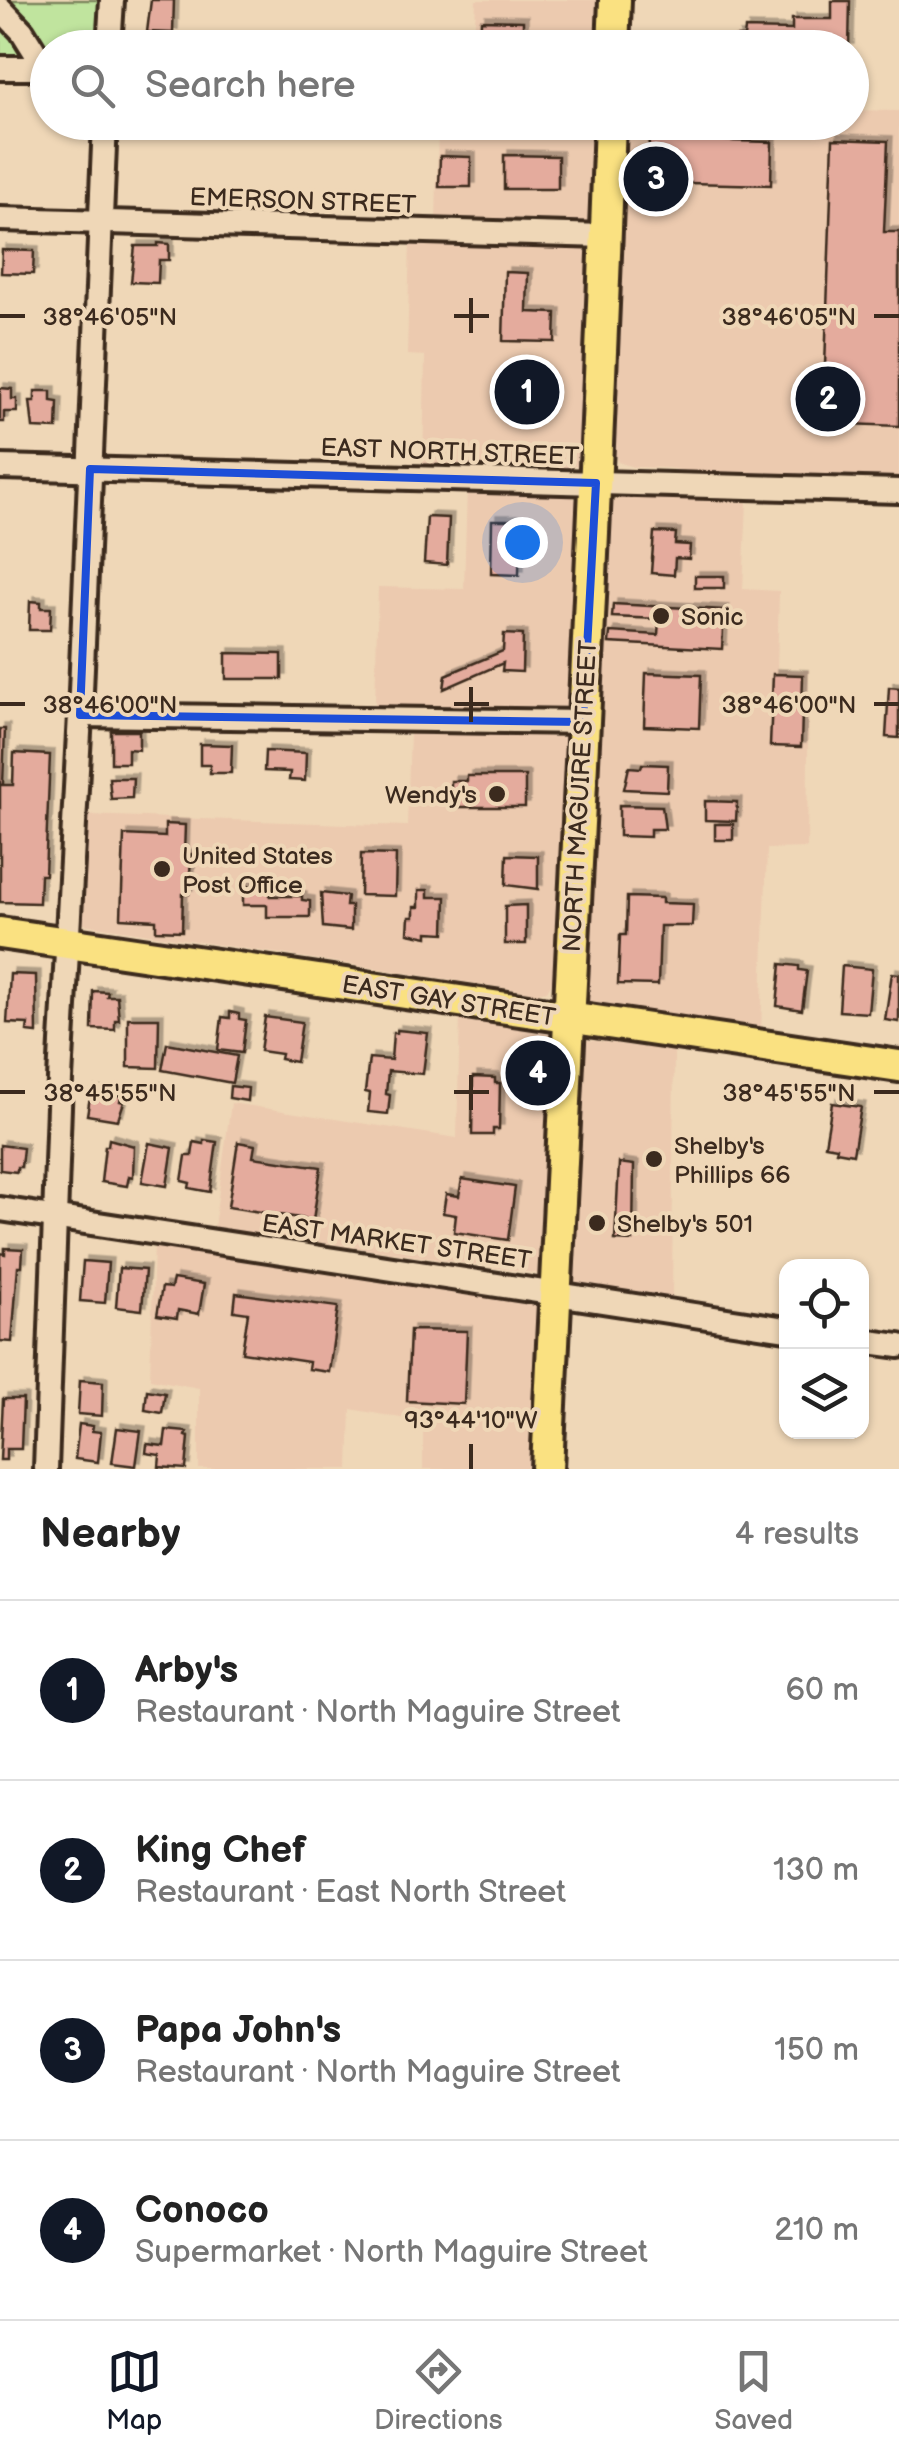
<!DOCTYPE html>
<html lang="en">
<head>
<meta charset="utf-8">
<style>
  body { margin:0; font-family:"Balsamiq Sans",sans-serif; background:#f6f6f6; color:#222 }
  .controls { position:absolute; right:30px; bottom:30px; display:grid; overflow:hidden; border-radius:20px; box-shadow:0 2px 8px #0004 }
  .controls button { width:90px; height:90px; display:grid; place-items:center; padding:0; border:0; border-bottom:2px solid #e0e0e0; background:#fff; color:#222; font:50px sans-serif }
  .you { position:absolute; left:522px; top:542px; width:35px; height:35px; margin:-25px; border:8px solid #fff; border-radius:50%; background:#1a73e8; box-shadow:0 0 0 15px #1a73e833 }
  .badge { display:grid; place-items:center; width:65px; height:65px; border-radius:50%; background:#111827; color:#fff; font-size:32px; font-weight:700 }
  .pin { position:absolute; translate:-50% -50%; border:5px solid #fff; box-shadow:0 2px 10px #0006 }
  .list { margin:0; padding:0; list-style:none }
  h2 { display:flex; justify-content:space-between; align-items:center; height:130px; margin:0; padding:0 40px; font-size:42px }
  h2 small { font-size:32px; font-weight:400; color:#767676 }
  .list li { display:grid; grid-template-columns:65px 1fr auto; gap:30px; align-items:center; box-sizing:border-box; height:180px; padding:0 40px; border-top:2px solid #e0e0e0 }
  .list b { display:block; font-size:38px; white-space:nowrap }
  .list p { margin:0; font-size:32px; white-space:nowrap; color:#767676 }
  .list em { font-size:32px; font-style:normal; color:#767676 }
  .icon { flex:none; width:55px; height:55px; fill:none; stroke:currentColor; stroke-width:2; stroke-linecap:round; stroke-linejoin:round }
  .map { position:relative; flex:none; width:899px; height:1469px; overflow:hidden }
  .search { position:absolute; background:#fff; box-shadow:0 2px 8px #0004; left:30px; right:30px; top:30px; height:110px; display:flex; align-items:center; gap:25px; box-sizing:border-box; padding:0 35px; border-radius:55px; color:#767676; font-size:38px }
  .sheet { height:850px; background:#fff }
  nav { display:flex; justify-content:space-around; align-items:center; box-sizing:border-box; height:140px; border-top:2px solid #e0e0e0; background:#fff; font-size:28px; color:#767676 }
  nav a { display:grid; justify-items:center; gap:5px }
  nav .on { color:#111827 }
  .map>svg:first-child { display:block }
  .built { fill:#eccaaf }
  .green { fill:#c0e49e; stroke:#7e875e; stroke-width:2.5 }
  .building { fill:#e4ab9d; stroke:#3b2a1e; stroke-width:2.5; filter:url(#shadow) }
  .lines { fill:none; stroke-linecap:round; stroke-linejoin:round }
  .minor-casing { stroke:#3b2a1e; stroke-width:30 }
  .major-casing { stroke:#3b2a1e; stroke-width:38 }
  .minor { stroke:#efd7b7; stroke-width:22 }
  .major { stroke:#fae181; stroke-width:30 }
  .marked { fill:none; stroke:#1d4ed8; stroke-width:8; stroke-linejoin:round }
  .ticks { fill:none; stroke:#3b2a1e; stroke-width:4 }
  .poi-dot { fill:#3b2a1e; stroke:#efd7b7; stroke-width:4 }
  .labels { text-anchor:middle; stroke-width:8; stroke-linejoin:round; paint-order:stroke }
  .street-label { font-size:25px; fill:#3b2a1e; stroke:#efd7b7 }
  .poi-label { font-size:25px; fill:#3b2a1e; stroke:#efd7b7; text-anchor:start }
  .ticks-label { font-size:25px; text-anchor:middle; fill:#3b2a1e; stroke:#efd7b7; stroke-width:8; stroke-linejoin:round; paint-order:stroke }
</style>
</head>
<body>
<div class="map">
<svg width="899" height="1469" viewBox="0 0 899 1469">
  <defs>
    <filter id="shadow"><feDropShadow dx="4.5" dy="-4.5" stdDeviation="0" flood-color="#0004"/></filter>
  </defs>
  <rect width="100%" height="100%" fill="#efd7b7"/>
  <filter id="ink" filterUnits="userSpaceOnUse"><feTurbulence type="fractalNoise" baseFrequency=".01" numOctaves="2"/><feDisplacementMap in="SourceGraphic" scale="20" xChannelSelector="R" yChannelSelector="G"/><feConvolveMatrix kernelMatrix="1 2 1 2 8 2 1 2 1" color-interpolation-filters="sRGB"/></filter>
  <g filter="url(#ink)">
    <g class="built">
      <polygon points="476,0 605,0 602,47 474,48"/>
      <polygon points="852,110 899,111 899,481 739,478 667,468 633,467 618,462 612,447 622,123 852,122"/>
      <polygon points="438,123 598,123 591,223 584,227 436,225"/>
      <polygon points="410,241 580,247 591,253 582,459 578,465 555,471 423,470 425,356 407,355"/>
      <polygon points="467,487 566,493 578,501 568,702 564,709 375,706 378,587 464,589"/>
      <polygon points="620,497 747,502 743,589 779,591 777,669 809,670 807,848 767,849 761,1034 591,1008 586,1002 609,509 612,500"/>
      <polygon points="410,732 565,737 554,979 547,991 537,993 83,924 85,815 407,826"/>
      <polygon points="460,1014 540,1027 548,1031 553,1041 540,1274 214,1227 231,1103 457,1138"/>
      <polygon points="588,1040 674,1051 672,1305 572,1286 582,1043"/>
      <polygon points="154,1243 536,1302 540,1311 534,1469 423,1469 423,1422 351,1409 349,1469 199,1469 199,1388 150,1379"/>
    </g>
    <polygon class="green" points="0,0 101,0 99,47 48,48 47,62 0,61"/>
    <g class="building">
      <polygon points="151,0 174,0 173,33 147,32"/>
      <polygon points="832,1 850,1 849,48 736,48 736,37 744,37 745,29 792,30 792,19 832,19"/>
      <polygon points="481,20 523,21 523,37 531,37 531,48 480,48"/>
      <polygon points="504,122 557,122 557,130 503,129"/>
      <polygon points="649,139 772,142 771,185 647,182"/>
      <polygon points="833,139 888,141 884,232 899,232 899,426 823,423"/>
      <polygon points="504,155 558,156 558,189 504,189"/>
      <polygon points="440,156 471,157 471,187 439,187"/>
      <polygon points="158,243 169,244 169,260 159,260 158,283 131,282 135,246 158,246"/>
      <polygon points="2,250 34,251 33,274 1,273"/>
      <polygon points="505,272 528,273 527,312 556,313 555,342 503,341"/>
      <polygon points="0,388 12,389 12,399 17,399 17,412 4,412 4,422 0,422"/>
      <polygon points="35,391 51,391 51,401 58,402 57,429 33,428 30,401 35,401"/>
      <polygon points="427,517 449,518 447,565 424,563"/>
      <polygon points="492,520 520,520 519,575 491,574"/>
      <polygon points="654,532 676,533 675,544 690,545 689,559 675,558 674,575 651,573"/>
      <rect x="695" y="576" width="29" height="12"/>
      <polygon points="30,601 41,602 41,608 51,608 50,630 29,630"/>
      <polygon points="613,604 724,610 722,649 609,643 610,632 658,635 659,619 612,617"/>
      <polygon points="504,634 523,635 522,672 502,671 503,663 444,689 446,675 503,651"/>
      <polygon points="226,653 282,654 282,679 226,679"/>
      <polygon points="646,673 701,675 699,728 644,726"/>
      <polygon points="773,674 803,675 801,747 770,746"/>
      <polygon points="889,687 899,688 899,738 886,737"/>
      <polygon points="0,729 5,729 3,785 0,785"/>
      <polygon points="111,731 139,731 139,750 128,749 128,763 111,763"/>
      <polygon points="200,744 232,745 231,773 210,773 210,765 200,765"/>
      <polygon points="265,751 306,753 305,781 289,780 290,772 264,771"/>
      <polygon points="14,753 50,755 45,875 40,875 39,903 0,902 0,785 13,785"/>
      <polygon points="642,764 668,765 667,791 624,789 629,767 641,768"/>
      <polygon points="467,776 525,776 525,807 451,807 451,781 467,781"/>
      <polygon points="109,778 133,778 132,798 111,799"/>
      <polygon points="705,801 737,802 736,821 705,820"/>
      <polygon points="619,805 662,806 665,829 650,829 650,837 619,836"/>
      <polygon points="165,824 185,825 184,854 191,854 189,894 183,894 182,931 156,930 156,920 121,918 124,835 165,837"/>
      <rect x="715" y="824" width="18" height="16"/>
      <polygon points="361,854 396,855 395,896 360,895"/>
      <polygon points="507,855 538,856 538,889 506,885"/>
      <polygon points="243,886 271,887 270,896 302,896 302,900 310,901 310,917 267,917 267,905 243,905"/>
      <polygon points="419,890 428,890 428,897 446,897 445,933 428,932 428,937 408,933 409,917 414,917 414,907 419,907"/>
      <polygon points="321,893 347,896 346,906 351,906 351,930 323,927"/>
      <polygon points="627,897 662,898 662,903 693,904 692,926 660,926 658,985 618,984 620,935 626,935"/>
      <polygon points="526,905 526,944 505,944 505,906"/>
      <polygon points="781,964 799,966 799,970 807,971 802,1010 777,1006"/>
      <polygon points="842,966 872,969 868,1013 839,1011"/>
      <polygon points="892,973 899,974 899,1022 885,1020"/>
      <polygon points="10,974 36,975 37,1033 27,1032 28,1024 7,1023"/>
      <polygon points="93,991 108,992 107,996 117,996 119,1020 115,1020 115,1030 92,1029"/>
      <polygon points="230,1012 239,1014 239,1019 246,1020 242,1053 218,1050 222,1017 230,1018"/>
      <polygon points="265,1017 302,1022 296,1062 280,1059 281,1054 260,1051"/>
      <polygon points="128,1018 159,1018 158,1068 128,1067"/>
      <polygon points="397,1030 428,1033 423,1074 388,1071 386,1094 390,1095 388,1114 368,1112 370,1093 365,1092 369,1058 391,1060 393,1033 397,1033"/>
      <polygon points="167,1043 237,1056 232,1083 162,1070"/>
      <polygon points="519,1056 536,1057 534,1093 516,1092"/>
      <polygon points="473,1077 495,1078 495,1083 500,1083 499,1129 493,1129 493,1135 472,1135"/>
      <polygon points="230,1086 248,1088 247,1101 229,1098"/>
      <polygon points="91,1091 121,1096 120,1101 124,1102 118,1120 87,1115"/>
      <polygon points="832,1103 861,1107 853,1154 836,1151 837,1147 825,1145"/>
      <polygon points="109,1139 134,1146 133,1177 129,1176 127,1186 101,1182 105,1146 108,1146"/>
      <polygon points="204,1140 217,1142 210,1192 189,1188 190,1183 182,1181 186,1156 192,1156 194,1142 204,1144"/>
      <polygon points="238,1142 255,1145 253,1157 321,1167 313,1220 228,1207"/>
      <polygon points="149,1143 173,1148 167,1186 142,1182"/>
      <polygon points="0,1145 23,1148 21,1167 17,1167 17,1172 0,1170"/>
      <polygon points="619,1163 634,1165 633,1241 615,1240"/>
      <polygon points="462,1179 515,1187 508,1240 454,1232 456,1215 443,1213 446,1194 459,1196"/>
      <polygon points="5,1248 23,1249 22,1266 18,1266 12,1342 0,1341 0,1253 5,1254"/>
      <polygon points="83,1261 108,1263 105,1303 80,1301"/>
      <polygon points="119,1268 145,1270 142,1310 116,1307"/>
      <polygon points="173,1279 204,1284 199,1314 178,1310 177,1318 157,1315 162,1287 171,1288"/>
      <polygon points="236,1293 338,1307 329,1372 308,1369 309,1362 242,1352 248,1313 234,1311"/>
      <polygon points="410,1330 467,1331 464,1404 407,1401"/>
      <polygon points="80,1380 103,1382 102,1416 78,1414"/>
      <polygon points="147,1390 165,1393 162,1413 145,1410"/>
      <polygon points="3,1399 23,1399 21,1449 6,1449 6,1460 0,1460"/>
      <polygon points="79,1424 93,1426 92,1431 101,1432 98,1462 75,1459"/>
      <polygon points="117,1428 141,1431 136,1466 112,1463"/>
      <polygon points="166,1430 187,1432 186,1436 189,1437 186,1469 159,1467 160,1455 146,1453 147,1444 164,1446"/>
    </g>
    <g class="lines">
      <defs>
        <g id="minor">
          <polyline points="0,8 22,31 45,68"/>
          <polyline points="109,48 112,0"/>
          <polyline points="0,68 48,68"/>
          <polyline points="0,219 605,236"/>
          <polyline points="0,467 899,491"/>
          <polyline points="80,715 583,722"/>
          <polyline points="0,1209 786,1329"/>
          <polyline points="862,1341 899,1346"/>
          <polyline points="46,1469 60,1079 80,715 105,122"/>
        </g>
        <g id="major">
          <polyline points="613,48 615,0"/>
          <polyline points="0,933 899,1066"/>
          <path d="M547 1469C568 1020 594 572 610 122"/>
        </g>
      </defs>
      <use href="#minor" class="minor-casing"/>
      <use href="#major" class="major-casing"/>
      <use href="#minor" class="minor"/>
      <use href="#major" class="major"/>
    </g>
  </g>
  <path class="marked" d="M90 469 596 483 583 722 80 715Z"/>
  <path class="ticks" d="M471 298V333M0 316H25M454 316H489M874 316H899M471 687V722M0 704H25M454 704H489M874 704H899M471 1075V1110M0 1092H25M454 1092H489M874 1092H899M471 1444V1469"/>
  <g class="poi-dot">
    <circle cx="661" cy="616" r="10"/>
    <circle cx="497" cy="794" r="10"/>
    <circle cx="162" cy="869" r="10"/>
    <circle cx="654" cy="1159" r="10"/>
    <circle cx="597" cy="1223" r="10"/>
  </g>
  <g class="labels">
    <g class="street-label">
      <text transform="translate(303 200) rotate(2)" y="9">EMERSON STREET</text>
      <text transform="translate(450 451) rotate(2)" y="9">EAST NORTH STREET</text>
      <text transform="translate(579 796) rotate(-87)" y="9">NORTH MAGUIRE STREET</text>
      <text transform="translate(449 1000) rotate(9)" y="9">EAST GAY STREET</text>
      <text transform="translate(397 1241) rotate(8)" y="9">EAST MARKET STREET</text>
    </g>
    <g class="poi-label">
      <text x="681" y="625">Sonic</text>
      <text x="477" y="803" text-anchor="end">Wendy's</text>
      <text x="182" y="864">United States<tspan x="182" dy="29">Post Office</tspan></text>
      <text x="674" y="1154">Shelby's<tspan x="674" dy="29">Phillips 66</tspan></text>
      <text x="617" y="1232">Shelby's 501</text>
    </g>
  </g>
  <g class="ticks-label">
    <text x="110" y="325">38°46'05"N</text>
    <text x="789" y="325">38°46'05"N</text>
    <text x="110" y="713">38°46'00"N</text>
    <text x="789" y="713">38°46'00"N</text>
    <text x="110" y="1101">38°45'55"N</text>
    <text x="789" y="1101">38°45'55"N</text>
    <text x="471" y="1428">93°44'10"W</text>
  </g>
</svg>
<div class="controls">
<button><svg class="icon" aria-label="locate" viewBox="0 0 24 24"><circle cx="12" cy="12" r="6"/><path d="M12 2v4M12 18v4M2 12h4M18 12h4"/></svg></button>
<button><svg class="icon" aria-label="layers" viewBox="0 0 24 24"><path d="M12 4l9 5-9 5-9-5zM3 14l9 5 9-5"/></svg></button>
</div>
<div class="you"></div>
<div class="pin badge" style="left:527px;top:392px">1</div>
<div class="pin badge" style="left:828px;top:399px">2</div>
<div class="pin badge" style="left:656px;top:179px">3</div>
<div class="pin badge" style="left:538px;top:1073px">4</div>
<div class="search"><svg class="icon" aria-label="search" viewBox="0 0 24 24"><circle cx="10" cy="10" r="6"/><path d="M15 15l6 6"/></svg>Search here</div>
</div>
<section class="sheet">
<h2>Nearby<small>4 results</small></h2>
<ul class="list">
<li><span class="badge">1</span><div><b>Arby's</b><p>Restaurant · North Maguire Street</p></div><em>60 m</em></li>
<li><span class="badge">2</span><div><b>King Chef</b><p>Restaurant · East North Street</p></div><em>130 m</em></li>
<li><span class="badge">3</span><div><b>Papa John's</b><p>Restaurant · North Maguire Street</p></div><em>150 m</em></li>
<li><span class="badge">4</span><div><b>Conoco</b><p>Supermarket · North Maguire Street</p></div><em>210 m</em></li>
</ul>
</section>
<nav>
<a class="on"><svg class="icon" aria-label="map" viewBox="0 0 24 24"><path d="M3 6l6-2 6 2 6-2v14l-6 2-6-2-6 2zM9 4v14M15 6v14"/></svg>Map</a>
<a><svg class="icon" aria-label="directions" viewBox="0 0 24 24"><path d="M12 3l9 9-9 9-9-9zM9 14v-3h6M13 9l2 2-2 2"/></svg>Directions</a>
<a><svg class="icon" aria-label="saved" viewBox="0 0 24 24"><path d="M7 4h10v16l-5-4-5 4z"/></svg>Saved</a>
</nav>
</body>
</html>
